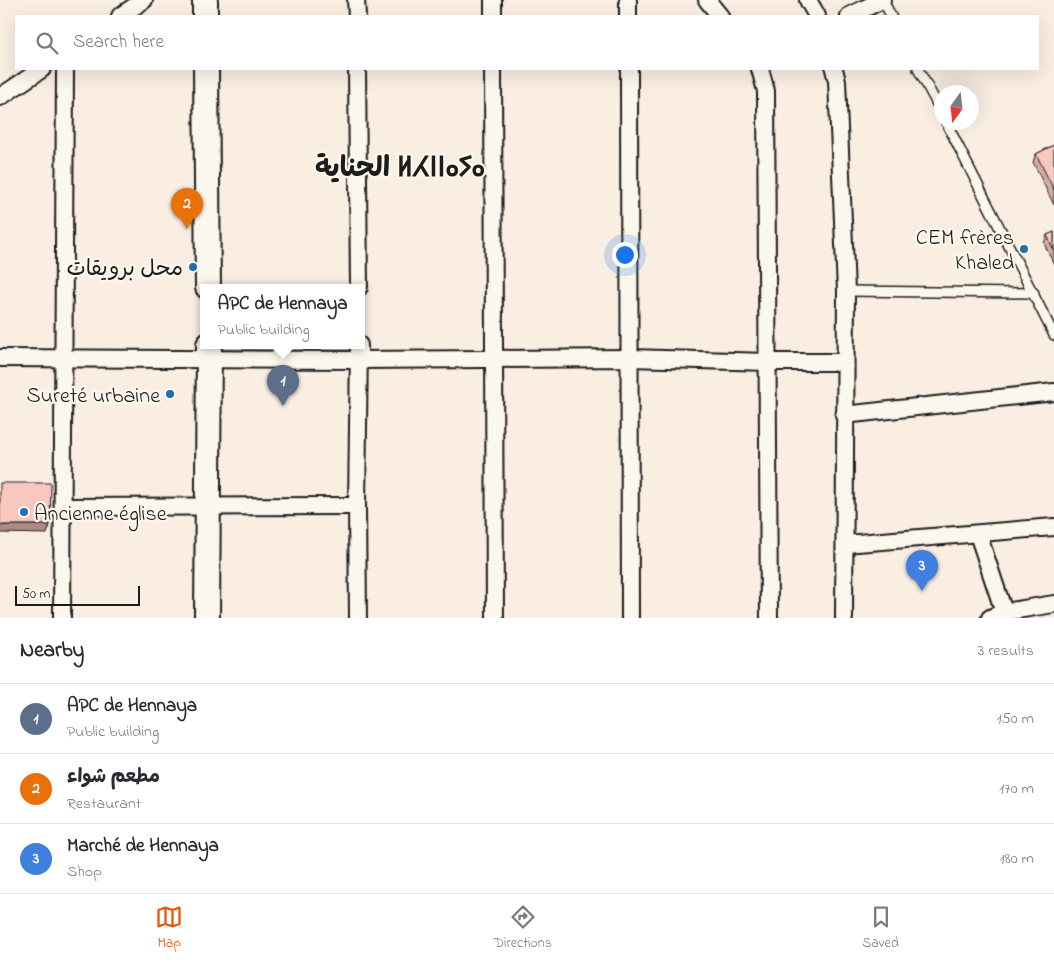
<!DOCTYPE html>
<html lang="en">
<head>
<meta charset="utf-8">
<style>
  body { margin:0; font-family:"Indie Flower","Playpen Sans Arabic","Noto Sans Tifinagh",sans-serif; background:#f2f2f3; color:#2b2b33 }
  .compass { position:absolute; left:934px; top:85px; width:45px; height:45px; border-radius:50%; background:#fff; box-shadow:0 5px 20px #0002; rotate:195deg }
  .scale { position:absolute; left:15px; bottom:12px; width:125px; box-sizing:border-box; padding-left:5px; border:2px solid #1c1c1c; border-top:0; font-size:14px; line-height:18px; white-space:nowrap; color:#1c1c1c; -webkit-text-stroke:4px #fbf7ec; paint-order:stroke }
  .you { position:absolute; left:624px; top:254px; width:18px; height:18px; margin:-12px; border:4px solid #fff; border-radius:50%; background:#1a73e8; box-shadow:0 0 0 8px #1a73e833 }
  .badge { display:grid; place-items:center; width:32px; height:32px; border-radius:50%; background:#ea580c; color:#fff; font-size:16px; font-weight:700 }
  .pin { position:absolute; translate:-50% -41px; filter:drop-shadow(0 1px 2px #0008) }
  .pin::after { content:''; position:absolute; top:26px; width:18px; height:15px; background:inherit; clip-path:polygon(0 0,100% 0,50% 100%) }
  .popup { position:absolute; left:200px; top:284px; width:165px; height:65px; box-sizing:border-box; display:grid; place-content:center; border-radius:0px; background:#fff; filter:drop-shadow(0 1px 4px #0005); font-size:16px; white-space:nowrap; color:#7c7c81 }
  .popup b { font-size:19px; color:#2b2b33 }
  .popup::after { content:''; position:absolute; left:50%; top:100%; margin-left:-10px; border:10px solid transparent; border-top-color:#fff }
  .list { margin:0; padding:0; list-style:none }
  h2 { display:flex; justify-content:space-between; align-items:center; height:65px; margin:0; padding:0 20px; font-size:21px }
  h2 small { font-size:16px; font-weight:400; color:#7c7c81 }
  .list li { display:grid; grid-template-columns:32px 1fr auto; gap:15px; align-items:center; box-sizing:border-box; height:70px; padding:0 20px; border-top:1px solid #e1e1e2 }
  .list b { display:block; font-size:19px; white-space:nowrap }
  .list p { margin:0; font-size:16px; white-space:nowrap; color:#7c7c81 }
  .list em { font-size:16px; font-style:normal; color:#7c7c81 }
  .icon { flex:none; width:28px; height:28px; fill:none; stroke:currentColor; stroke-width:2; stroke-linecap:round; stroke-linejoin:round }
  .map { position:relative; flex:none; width:1054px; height:618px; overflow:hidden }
  .search { position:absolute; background:#fff; box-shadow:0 5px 20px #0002; left:15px; right:15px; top:15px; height:55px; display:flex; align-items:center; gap:12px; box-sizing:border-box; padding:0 18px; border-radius:0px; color:#7c7c81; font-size:19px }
  .sheet { height:275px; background:#fff }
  nav { display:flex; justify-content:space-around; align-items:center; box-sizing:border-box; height:70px; border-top:1px solid #e1e1e2; background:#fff; font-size:14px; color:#7c7c81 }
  nav a { display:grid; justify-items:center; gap:2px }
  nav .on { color:#ea580c }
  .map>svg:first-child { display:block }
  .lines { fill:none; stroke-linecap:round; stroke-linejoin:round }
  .service-casing { stroke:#1c1c1c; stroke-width:12 }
  .minor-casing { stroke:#1c1c1c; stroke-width:20 }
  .secondary-casing { stroke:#1c1c1c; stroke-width:28 }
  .service { stroke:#fbf7ec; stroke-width:9 }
  .minor { stroke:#fbf7ec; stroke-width:16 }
  .secondary { stroke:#fbf7ec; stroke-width:24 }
  .wall { fill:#d5aca5; stroke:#1c1c1c }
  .shaded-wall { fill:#ae8c86; stroke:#1c1c1c }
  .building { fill:#f8c8c0; stroke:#1c1c1c }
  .poi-dot { fill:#1f6fb2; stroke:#fbf7ec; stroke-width:2 }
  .labels { text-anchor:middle; stroke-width:4.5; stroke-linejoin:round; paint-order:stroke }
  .poi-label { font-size:22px; fill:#1c1c1c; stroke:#fbf7ec; text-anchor:end }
  .district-label { font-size:28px; font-weight:bold; fill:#1c1c1c; stroke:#fbf7ec }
</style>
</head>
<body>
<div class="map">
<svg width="1054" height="618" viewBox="0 0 1054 618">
  <rect width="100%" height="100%" fill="#faeee3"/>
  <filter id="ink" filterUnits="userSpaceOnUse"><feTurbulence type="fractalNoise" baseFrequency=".02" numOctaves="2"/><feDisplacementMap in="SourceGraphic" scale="10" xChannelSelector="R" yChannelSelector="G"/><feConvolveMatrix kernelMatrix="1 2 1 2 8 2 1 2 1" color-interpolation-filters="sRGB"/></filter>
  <g filter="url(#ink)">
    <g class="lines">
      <defs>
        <g id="service">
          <polyline points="883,0 891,16"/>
          <polyline points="918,69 942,113"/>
          <polyline points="946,122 1054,335"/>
          <polyline points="846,291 1034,293"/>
        </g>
        <g id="minor">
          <polyline points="356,0 357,16"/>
          <polyline points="493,0 493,16"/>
          <polyline points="628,0 628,16"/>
          <polyline points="707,0 720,16"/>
          <polyline points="808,0 817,16"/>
          <polyline points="120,16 144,0"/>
          <polyline points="849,16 882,0"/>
          <polyline points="357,69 359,287"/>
          <polyline points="493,69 495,618"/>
          <polyline points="629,69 630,618"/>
          <polyline points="760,69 766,91 769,618"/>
          <polyline points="834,69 837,81 846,291 844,618"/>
          <polyline points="0,97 42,69"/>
          <polyline points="0,358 359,360 630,358 768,362 844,362"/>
          <polyline points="844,415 1054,392"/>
          <polyline points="63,507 357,506"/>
          <polyline points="978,534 1004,612"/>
          <polyline points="845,544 1054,527"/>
          <polyline points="62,618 65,69"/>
          <polyline points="358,618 357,506 359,345"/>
          <polyline points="990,618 1004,612 1054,604"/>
        </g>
        <g id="secondary">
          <polyline points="205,16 205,0"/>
          <polyline points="206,69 208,287"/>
          <polyline points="207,618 209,345"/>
        </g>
      </defs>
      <use href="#service" class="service-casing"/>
      <use href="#minor" class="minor-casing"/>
      <use href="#secondary" class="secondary-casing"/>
      <use href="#service" class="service"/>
      <use href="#minor" class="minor"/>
      <use href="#secondary" class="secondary"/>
    </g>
    <g class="wall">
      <polygon points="1054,145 1054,205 1033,162 1036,154"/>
      <polygon points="1054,232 1054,265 1044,243 1047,235"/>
    </g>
    <polygon class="shaded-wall" points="0,525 50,525 47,534 0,533"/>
    <g class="building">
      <polygon points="1054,145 1054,190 1036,154"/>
      <polygon points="1054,232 1054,251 1047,235"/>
      <polygon points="0,483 51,483 50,525 0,525"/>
    </g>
  </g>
  <g class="poi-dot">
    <circle cx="1024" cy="249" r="5"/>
    <circle cx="193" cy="267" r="5"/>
    <circle cx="170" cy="394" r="5"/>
    <circle cx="24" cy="512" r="5"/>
  </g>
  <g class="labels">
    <g class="poi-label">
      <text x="1014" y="244">CEM frères<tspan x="1014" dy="25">Khaled</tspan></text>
      <text x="183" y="275">محل برويقات</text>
      <text x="160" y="402">Sureté urbaine</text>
      <text x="34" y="520" text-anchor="start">Ancienne église</text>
    </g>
    <g class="district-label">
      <text x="400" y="176">الحناية ⵍⵃⵏⵏⴰⵢⴰ</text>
    </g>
  </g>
</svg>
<svg class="compass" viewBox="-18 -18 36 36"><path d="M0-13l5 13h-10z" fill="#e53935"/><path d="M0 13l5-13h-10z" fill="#7c7c81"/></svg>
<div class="scale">50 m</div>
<div class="you"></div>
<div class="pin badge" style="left:283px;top:406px;background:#5c6f8a">1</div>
<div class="popup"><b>APC de Hennaya</b>Public building</div>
<div class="pin badge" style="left:187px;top:229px;background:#e8710a">2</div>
<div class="pin badge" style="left:922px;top:591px;background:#3f7fe0">3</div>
<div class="search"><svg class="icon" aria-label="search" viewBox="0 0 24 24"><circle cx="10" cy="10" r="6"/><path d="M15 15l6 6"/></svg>Search here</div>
</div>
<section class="sheet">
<h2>Nearby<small>3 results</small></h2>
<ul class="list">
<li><span class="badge" style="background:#5c6f8a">1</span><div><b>APC de Hennaya</b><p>Public building</p></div><em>150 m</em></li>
<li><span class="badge" style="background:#e8710a">2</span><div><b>مطعم شواء</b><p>Restaurant</p></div><em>170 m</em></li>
<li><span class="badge" style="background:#3f7fe0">3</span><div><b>Marché de Hennaya</b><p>Shop</p></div><em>180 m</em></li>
</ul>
</section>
<nav>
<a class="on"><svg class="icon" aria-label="map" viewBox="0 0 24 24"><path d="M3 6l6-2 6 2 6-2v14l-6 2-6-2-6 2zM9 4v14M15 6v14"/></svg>Map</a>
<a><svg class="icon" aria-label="directions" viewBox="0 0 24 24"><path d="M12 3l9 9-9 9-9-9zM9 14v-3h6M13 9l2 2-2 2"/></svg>Directions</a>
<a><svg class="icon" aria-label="saved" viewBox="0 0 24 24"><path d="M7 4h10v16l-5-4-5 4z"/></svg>Saved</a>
</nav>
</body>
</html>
